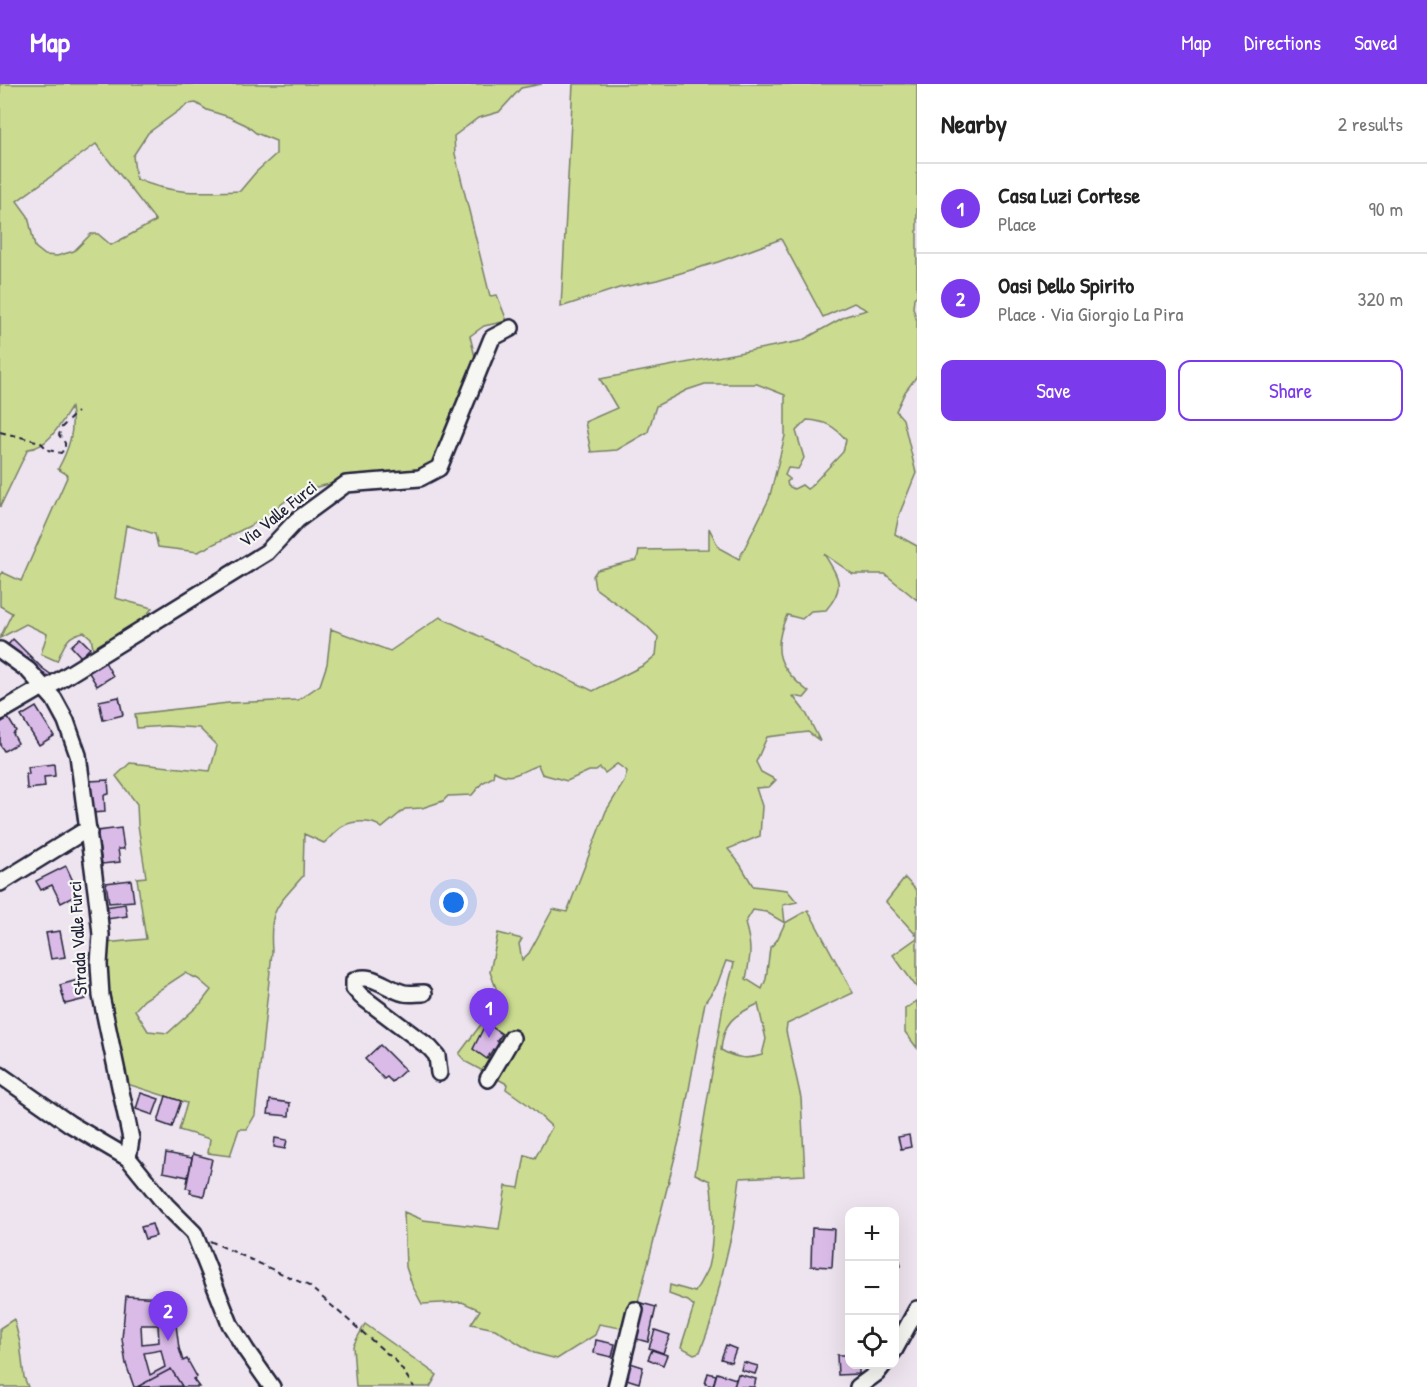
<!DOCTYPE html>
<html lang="en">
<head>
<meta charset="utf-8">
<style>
  body { margin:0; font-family:"Patrick Hand",sans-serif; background:#f6f6f6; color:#222 }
  .controls { position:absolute; right:18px; bottom:18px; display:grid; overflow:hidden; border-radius:12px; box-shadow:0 6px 24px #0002 }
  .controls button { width:54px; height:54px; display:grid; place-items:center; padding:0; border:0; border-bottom:2px solid #e0e0e0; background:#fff; color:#222; font:30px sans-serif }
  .you { position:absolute; left:454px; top:819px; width:21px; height:21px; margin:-15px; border:4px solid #fff; border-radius:50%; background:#1a73e8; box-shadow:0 0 0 9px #1a73e833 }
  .badge { display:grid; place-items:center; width:39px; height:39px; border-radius:50%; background:#7c3aed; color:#fff; font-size:20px; font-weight:700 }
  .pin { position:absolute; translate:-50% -50px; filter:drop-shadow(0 2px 3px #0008) }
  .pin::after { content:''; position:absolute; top:32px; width:21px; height:18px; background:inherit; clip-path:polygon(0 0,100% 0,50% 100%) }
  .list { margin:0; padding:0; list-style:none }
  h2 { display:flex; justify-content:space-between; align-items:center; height:78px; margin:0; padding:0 24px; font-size:26px }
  h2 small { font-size:20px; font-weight:400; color:#767676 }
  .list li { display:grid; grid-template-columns:39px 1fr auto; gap:18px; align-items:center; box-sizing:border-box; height:90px; padding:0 24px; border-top:2px solid #e0e0e0 }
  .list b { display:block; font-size:22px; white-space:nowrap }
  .list p { margin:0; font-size:20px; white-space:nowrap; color:#767676 }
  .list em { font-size:20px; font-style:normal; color:#767676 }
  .actions { display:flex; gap:12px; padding:18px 24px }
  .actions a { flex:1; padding:14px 0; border:2px solid #7c3aed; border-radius:12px; text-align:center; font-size:21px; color:#7c3aed }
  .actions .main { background:#7c3aed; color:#fff }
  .icon { flex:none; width:33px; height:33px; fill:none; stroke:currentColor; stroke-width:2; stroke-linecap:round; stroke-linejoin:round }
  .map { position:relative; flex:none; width:917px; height:1303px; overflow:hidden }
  header { display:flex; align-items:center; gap:36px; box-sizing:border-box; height:84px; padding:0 30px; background:#7c3aed; color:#fff }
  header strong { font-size:28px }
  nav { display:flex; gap:33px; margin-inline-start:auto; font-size:21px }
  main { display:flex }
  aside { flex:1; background:#fff }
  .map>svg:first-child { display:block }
  .green { fill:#cbdc91; stroke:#767f66; stroke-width:1.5; fill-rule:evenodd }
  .building { fill:#dabbe7; stroke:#22223b; stroke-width:1.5; fill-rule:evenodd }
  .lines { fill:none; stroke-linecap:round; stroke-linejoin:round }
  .minor-casing { stroke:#22223b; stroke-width:20 }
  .path { stroke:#22223b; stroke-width:2; stroke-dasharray:6 4.5; stroke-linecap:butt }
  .minor { stroke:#f6f6f2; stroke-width:15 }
  .labels { text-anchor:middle; stroke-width:4.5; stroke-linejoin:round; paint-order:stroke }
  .street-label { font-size:18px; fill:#22223b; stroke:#f6f6f2 }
</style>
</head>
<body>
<header>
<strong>Map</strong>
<nav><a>Map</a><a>Directions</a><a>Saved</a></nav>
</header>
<main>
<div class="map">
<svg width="917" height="1303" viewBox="0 0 917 1303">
  <rect width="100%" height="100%" fill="#eee4ef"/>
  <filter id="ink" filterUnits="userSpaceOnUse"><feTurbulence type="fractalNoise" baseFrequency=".0167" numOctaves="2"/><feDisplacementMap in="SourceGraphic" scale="12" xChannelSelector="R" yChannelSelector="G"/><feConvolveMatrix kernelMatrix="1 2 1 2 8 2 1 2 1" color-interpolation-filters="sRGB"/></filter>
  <g filter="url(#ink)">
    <g class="green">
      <path d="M0 0H542L521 4 499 28 478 34 454 52 455 70 490 212 497 211 507 237 484 242 470 252 476 277 430 383C383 401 304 387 271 431L198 468 158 463 155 450 126 441 115 514 152 524 144 535 94 569 91 554 84 548C66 551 64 562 57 577L41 570 47 550 26 540 0 554 12 529 0 522V493L2 488 21 497 68 391 58 385C69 365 75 347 71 324 61 339 48 364 28 365L0 423ZM196 19 207 26 229 33 246 41 256 49 276 57V70L256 88 240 107C200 108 174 111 136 95L133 72 148 49 188 20ZM96 60 156 137 111 161 98 150H91L74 167 57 172 45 171 35 163 28 132 17 117Z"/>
      <path d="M573 0H917V211L914 214 913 224 917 237V292L905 308 896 327 903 335 916 389 899 431 895 450 917 462V516L885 490H853L824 470C839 494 846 503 826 526L811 527 802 535 787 531C771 567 778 584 809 608L804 614 793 612 806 629 820 657 808 648 767 653 756 678 761 688 776 696 769 703 756 704 762 722 760 752 728 765 740 780 753 802 787 806 797 818 783 821 785 839 808 826 853 909 787 940 786 947 801 1014 805 1091 740 1094 733 1144 711 1238 700 1268 694 1270 681 1263 694 1222 688 1217 669 1210 670 1201 695 1208C699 1200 705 1191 708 1183 714 1160 714 1120 710 1097L695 1090 723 922 734 879 726 877 717 901 705 918 681 1049 631 1246 599 1240 595 1251 557 1275 534 1269 495 1245 471 1240 480 1226 462 1218 422 1220 412 1201 406 1183 404 1128 423 1136 499 1145 506 1102 519 1104 525 1071 535 1074 552 1043 527 1020 506 1005 507 1000 466 978 459 970 500 915 490 888 498 849 522 855 519 860 522 876 529 869 553 825 567 828 606 727 624 698 627 687 617 680 605 689 600 684 596 687H589L567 697 542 690 538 681C520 687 512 698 494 687L493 693 482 699 472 711 448 712 443 717 422 724 405 725 382 744C373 736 354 736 343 742 336 746 330 754 324 759L304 750 303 792C276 824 269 824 272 868L255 1031 247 1045H239L230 1072 208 1069 210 1055 179 1046 187 1019 121 998 107 921 105 859 146 855 137 794 146 793 138 741 137 720 116 692 130 679 210 687 217 662 199 644 166 642 137 644 135 630 228 619 298 616 320 601 327 580 331 545 390 567 440 533 593 607 644 581 656 571 658 553 646 541 595 504 593 492 597 486 637 476 639 466 709 465V444L719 464 739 475 769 415 785 352V311L757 300H705L687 306 656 322 648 348 617 366 591 368 585 338 617 324 600 295 801 257 846 232 867 226 854 219 823 233 781 155 718 178 657 196 619 204 561 223ZM807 336C825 337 835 342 846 356L843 368 810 403 807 405 802 401 794 405 788 402 787 398 790 395 785 391 788 384 798 385 804 374 796 347ZM753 826 766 828 785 839 777 856 770 864 766 895 762 905 746 895C751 870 752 863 745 839ZM185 889 198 895 211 906 201 919 168 949 148 947 135 926 144 916ZM758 920 766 955 762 971C747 976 735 974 721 966 723 938 734 931 758 920Z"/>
      <polygon points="905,794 917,807 917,852 886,818"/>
      <polygon points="917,854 917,904 893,871"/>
      <polygon points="917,917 917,964 905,948 905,925"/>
      <polygon points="14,1235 20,1259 24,1293 28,1303 0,1303 0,1244"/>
      <polygon points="365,1240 437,1291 430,1303 356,1303 353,1262"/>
    </g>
    <g class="building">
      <polygon points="80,554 90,564 81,573 71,562"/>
      <polygon points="13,555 42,584 56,594 50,600 7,562"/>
      <polygon points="105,578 113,592 97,602 88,587"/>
      <polygon points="119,613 123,631 103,636 99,617"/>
      <polygon points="36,623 54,652 39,661 21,632"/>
      <polygon points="8,634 16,647 13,650 18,659 4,667 0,661 0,639"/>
      <polygon points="54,680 55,692 44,693 45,703 27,705 26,690 29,690 28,683"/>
      <polygon points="108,696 109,710 104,711 105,728 91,729 89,697"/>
      <polygon points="121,744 124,765 118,765 120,778 102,780 97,747"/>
      <polygon points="66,782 79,810 61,819 52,801 41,806 36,797"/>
      <polygon points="131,796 134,817 109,819 106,799"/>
      <polygon points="125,820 127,832 107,835 105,823"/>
      <polygon points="60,847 65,873 51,875 46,849"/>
      <polygon points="81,895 86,915 65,920 60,901"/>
      <polygon points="486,939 502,950 497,957 503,963 498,969 493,965 487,975 473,965"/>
      <polygon points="380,961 405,986 392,998 387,993 384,995 365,975"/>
      <polygon points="141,1009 159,1015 153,1031 136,1025"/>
      <polygon points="166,1012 181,1017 172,1043 158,1038"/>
      <polygon points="270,1016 290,1019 289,1032 268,1030"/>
      <polygon points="909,1051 911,1063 901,1065 898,1053"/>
      <polygon points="275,1054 287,1056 285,1065 274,1063"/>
      <polygon points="166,1069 192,1074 188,1093 163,1088"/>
      <polygon points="193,1070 212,1075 204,1112 190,1109 191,1105 186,1104"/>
      <polygon points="152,1140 156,1152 145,1155 141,1143"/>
      <polygon points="812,1144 834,1145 832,1183 811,1182"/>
      <polygon points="894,1156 901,1182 894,1184"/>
      <path d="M126 1212 182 1215 180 1237 177 1236 176 1241 179 1264 183 1277 187 1275 197 1293 193 1295 199 1303H134L126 1280 122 1255ZM141 1241H158L159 1258 142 1260ZM161 1266 165 1283 150 1291 144 1269Z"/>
      <polygon points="641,1219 656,1223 648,1258 633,1254"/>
      <polygon points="655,1246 670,1251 663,1269 649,1264"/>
      <polygon points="596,1256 615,1260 612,1273 594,1269"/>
      <polygon points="726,1261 736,1265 731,1278 721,1275"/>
      <polygon points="652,1266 667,1271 663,1281 648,1275"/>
      <polygon points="837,1271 850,1271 850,1280 859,1280 859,1290 838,1291"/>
      <polygon points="627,1278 643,1283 639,1299 623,1294"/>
      <polygon points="743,1278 758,1282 755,1290 741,1286"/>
      <polygon points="171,1285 182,1302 137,1303"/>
      <polygon points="708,1289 716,1291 713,1302 705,1300"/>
      <polygon points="717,1289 736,1295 734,1303 713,1303"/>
      <polygon points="738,1290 756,1295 754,1303 734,1303"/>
    </g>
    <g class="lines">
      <defs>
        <g id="minor">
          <polyline points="0,566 28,586 54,615 66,637 78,671 98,822 101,851 99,880 101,912 131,1055 128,1074"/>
          <polyline points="45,605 267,468 297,436 346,400 420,394 439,384 492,254 511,244"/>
          <polyline points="0,628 43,603"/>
          <polyline points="0,799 81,749 89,748"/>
          <path d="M424 909C417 909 410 910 404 909 387 905 370 887 354 897V904L361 912 430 964 437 972 439 989"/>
          <polyline points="0,991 70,1040 128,1074 166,1121 194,1149 230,1240 246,1266 272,1303"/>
          <polyline points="488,995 512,954"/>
          <polyline points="894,1267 917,1225"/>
          <polyline points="616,1303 635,1226"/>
          <polyline points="858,1303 877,1289 884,1280"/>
        </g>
      </defs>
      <use href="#minor" class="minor-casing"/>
      <g class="path">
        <polyline points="0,348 40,358 48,366 61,369 65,364 65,359 59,351 62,343 77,328"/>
        <polyline points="210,1157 309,1202 397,1278 414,1303"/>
      </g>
      <use href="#minor" class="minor"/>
    </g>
  </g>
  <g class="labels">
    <g class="street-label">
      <text transform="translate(278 430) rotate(-39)" y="6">Via Valle Furci</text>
      <text transform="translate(78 854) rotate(-93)" y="6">Strada Valle Furci</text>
    </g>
  </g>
</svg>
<div class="controls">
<button>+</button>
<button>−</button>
<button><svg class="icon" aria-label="locate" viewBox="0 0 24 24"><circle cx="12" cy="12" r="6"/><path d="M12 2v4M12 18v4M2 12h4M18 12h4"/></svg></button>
</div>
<div class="you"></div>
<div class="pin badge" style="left:489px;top:954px">1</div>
<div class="pin badge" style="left:168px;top:1257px">2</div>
</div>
<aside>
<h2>Nearby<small>2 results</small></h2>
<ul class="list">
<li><span class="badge">1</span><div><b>Casa Luzi Cortese</b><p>Place</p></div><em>90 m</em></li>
<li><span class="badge">2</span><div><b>Oasi Dello Spirito</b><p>Place · Via Giorgio La Pira</p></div><em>320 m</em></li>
</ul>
<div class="actions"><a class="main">Save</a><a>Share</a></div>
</aside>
</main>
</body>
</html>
